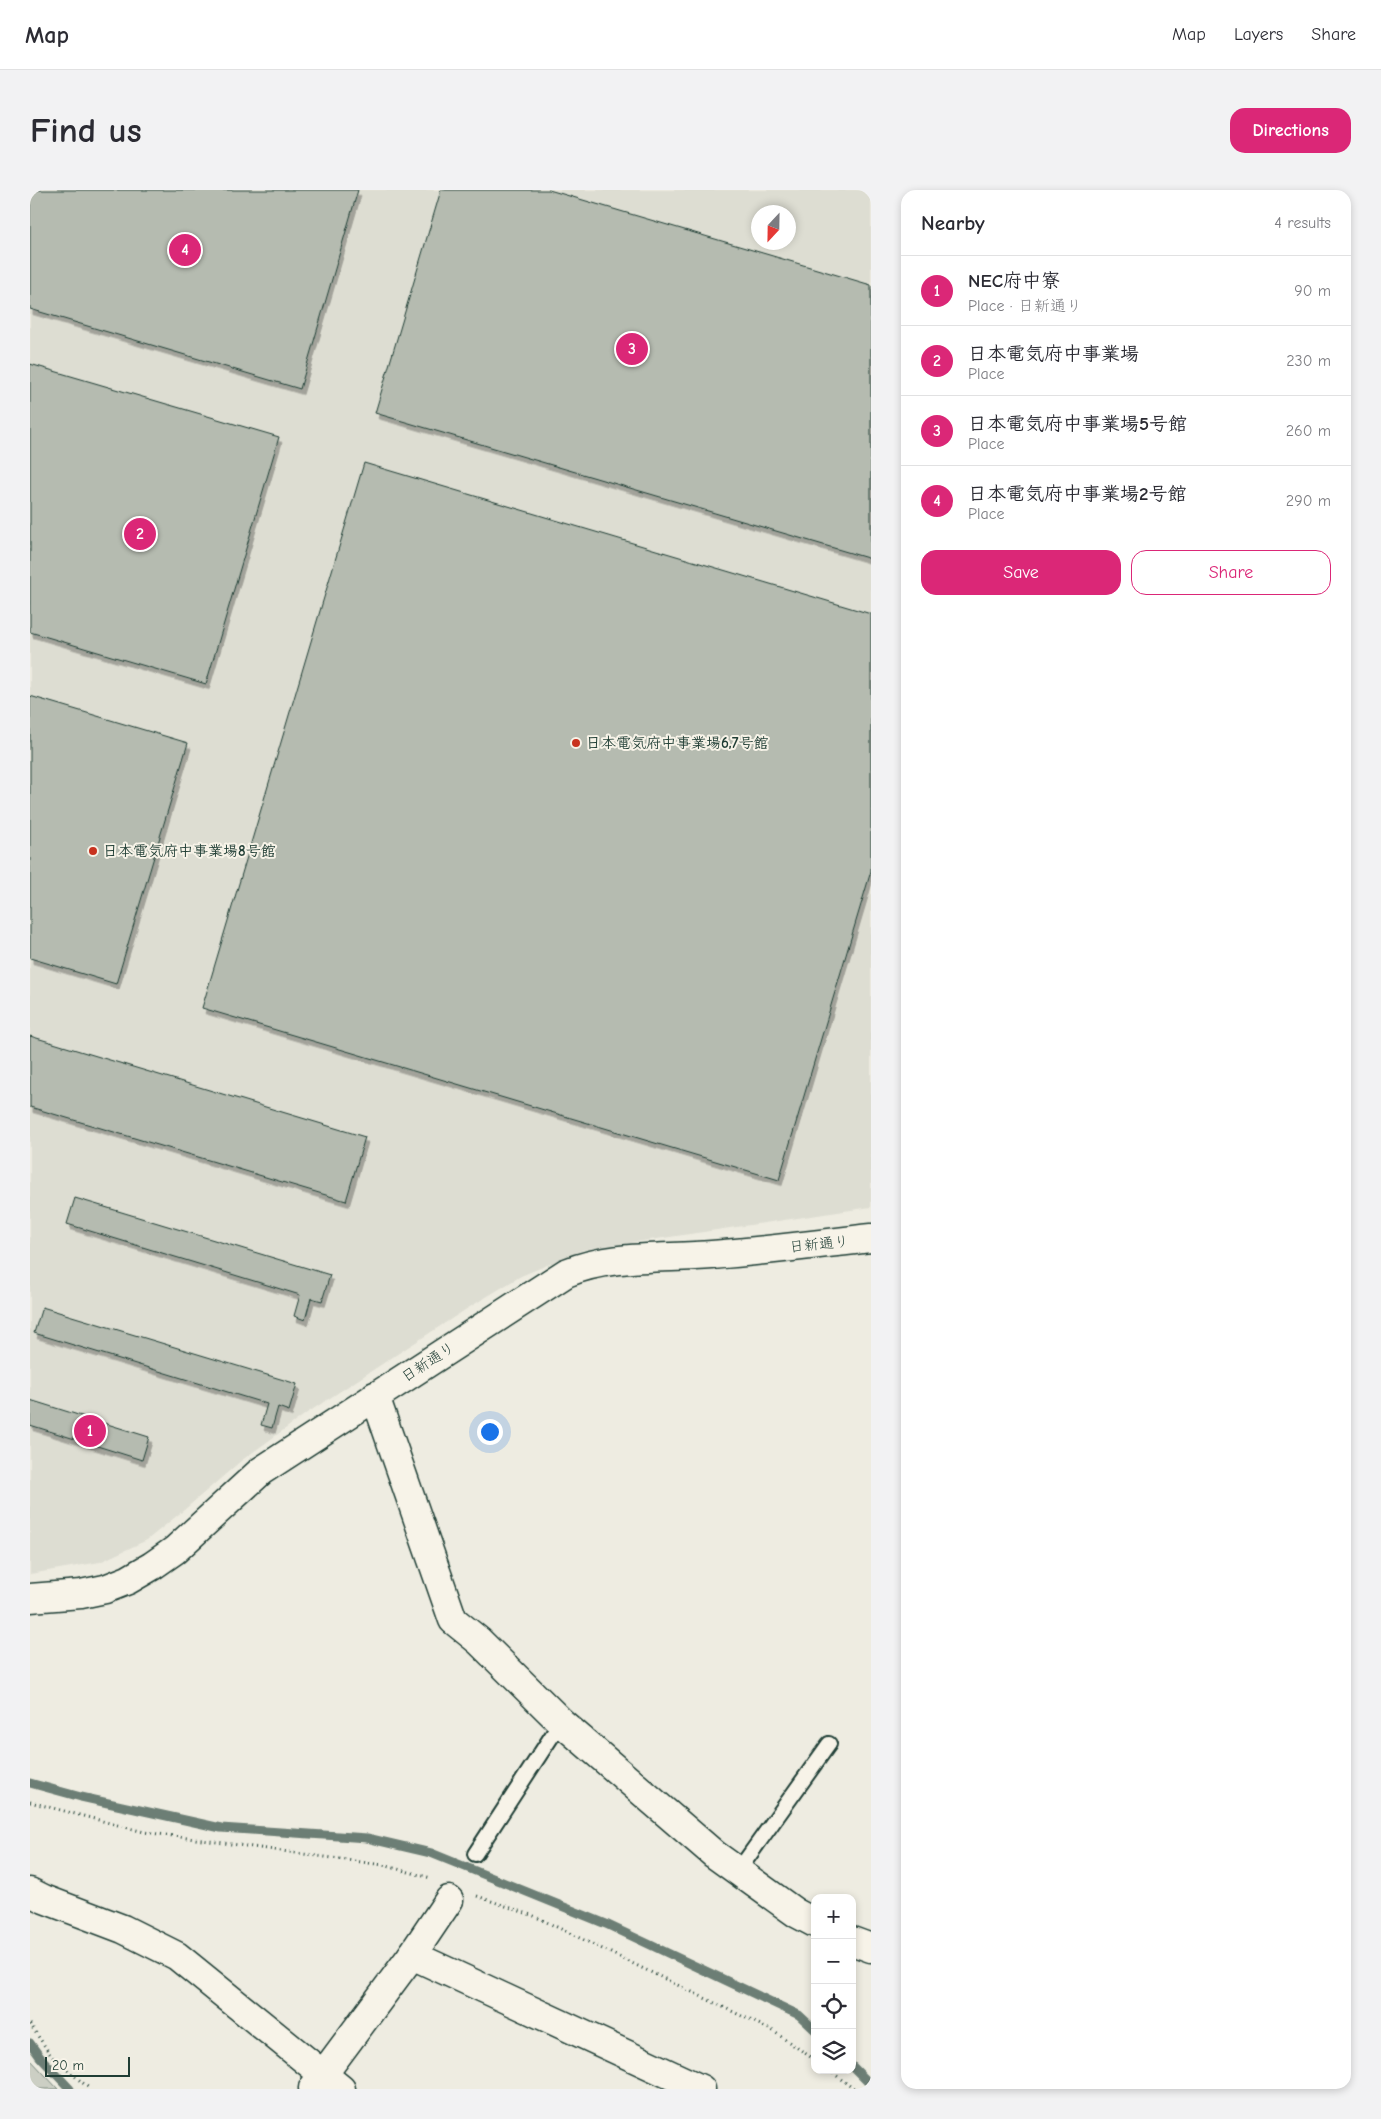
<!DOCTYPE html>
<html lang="en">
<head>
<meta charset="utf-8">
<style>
  body { margin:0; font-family:"Comic Neue","Klee One",sans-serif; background:#f2f2f3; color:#2b2b33 }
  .controls { position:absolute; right:15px; bottom:15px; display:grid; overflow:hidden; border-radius:10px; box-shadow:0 2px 8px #0003 }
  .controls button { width:45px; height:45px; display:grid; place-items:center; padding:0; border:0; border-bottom:1px solid #e1e1e2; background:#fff; color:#2b2b33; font:25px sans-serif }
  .compass { position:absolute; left:721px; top:15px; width:45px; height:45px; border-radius:50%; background:#fff; box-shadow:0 2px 8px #0003; rotate:202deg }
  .scale { position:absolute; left:15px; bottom:12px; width:85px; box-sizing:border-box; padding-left:5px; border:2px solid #1f3d34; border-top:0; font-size:14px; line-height:18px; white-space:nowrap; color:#1f3d34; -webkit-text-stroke:4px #f7f3e8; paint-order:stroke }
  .you { position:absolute; left:459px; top:1241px; width:18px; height:18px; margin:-12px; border:4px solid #fff; border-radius:50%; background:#1a73e8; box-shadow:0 0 0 8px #1a73e833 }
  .badge { display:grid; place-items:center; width:32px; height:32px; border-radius:50%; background:#db2777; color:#fff; font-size:16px; font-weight:700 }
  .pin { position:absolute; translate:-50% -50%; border:2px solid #fff; box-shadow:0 1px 5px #0006 }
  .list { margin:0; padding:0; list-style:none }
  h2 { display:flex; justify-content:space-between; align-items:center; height:65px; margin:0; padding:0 20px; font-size:21px }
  h2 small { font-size:16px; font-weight:400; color:#7c7c81 }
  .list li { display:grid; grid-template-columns:32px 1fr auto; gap:15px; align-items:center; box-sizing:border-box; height:70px; padding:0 20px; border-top:1px solid #e1e1e2 }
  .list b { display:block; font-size:19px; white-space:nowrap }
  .list p { margin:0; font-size:16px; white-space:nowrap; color:#7c7c81 }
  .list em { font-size:16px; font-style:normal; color:#7c7c81 }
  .actions { display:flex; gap:10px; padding:15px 20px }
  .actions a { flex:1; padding:11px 0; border:1px solid #db2777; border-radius:15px; text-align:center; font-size:18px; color:#db2777 }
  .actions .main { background:#db2777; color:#fff }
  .icon { flex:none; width:28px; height:28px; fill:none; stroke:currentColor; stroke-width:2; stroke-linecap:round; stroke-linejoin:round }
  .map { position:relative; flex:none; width:841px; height:1899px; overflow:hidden; border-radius:15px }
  header { display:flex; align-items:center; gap:30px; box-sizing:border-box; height:70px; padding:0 25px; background:#fff; border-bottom:1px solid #e1e1e2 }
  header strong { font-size:24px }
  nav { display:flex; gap:28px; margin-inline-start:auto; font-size:18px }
  .intro { display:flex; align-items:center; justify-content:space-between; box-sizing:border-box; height:120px; padding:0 30px }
  h1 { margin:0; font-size:35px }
  .button { padding:12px 22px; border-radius:15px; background:#db2777; color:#fff; font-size:18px; font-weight:700 }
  main { display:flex; gap:30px; padding:0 30px }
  aside { flex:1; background:#fff; border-radius:15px; box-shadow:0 2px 8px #0003 }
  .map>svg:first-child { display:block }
  .built { fill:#ddddd2; fill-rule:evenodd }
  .green { fill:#cccfc4; stroke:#76867c }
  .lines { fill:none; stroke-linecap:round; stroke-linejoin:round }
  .stream { stroke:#6c7e74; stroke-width:9 }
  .building { fill:#b5bbb0; stroke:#1f3d34; filter:url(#shadow) }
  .service-casing { stroke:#1f3d34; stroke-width:18 }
  .minor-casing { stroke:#1f3d34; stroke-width:31 }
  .tertiary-casing { stroke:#1f3d34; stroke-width:31 }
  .path { stroke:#1f3d34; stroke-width:3; stroke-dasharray:1 4; stroke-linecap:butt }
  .service { stroke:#f7f3e8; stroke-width:14 }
  .minor { stroke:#f7f3e8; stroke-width:28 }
  .tertiary { stroke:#f7f3e8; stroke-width:28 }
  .poi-dot { fill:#c8321e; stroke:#f7f3e8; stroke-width:2 }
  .labels { text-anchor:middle; stroke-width:4; stroke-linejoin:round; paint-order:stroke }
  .poi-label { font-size:15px; font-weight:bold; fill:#1f3d34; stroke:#f7f3e8; text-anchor:start }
  .street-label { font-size:15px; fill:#1f3d34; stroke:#f7f3e8 }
</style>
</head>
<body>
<header>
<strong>Map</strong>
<nav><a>Map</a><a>Layers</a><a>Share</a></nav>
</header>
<div class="intro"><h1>Find us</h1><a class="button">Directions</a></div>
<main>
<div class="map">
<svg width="841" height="1899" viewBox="0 0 841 1899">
  <defs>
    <filter id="shadow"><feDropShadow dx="3" dy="5.5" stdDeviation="0" flood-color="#0004"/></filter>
  </defs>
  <rect width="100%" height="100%" fill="#eeece1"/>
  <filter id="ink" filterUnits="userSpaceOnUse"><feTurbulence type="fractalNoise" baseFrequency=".02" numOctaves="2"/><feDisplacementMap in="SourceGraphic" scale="10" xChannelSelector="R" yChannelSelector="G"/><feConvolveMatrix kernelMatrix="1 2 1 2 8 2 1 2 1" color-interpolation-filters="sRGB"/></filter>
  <g filter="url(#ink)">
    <path class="built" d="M0 0H841V1017L553 1060 491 1086 438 1118 277 1223 212 1270 154 1320 117 1350 70 1372 0 1384ZM728 22H758V52H728Z"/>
    <polygon class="green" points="0,1869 28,1899 0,1899"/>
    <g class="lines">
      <g class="stream">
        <polyline points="0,1593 51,1607 191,1638 337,1648 401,1663 576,1734 769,1825 785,1840"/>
        <polyline points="0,1853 10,1867 40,1899"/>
        <polyline points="822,1876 841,1895"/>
      </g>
    </g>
    <g class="building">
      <polygon points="0,0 328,0 270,199 0,119"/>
      <polygon points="411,0 519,0 841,95 841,369 345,223"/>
      <polygon points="0,174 249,247 176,494 0,442"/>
      <polygon points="334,273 841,424 841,681 749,990 172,818"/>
      <polygon points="0,506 158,553 86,794 0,768"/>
      <polygon points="0,846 335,947 316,1011 0,917"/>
      <polygon points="45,1008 300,1085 292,1111 281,1108 275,1130 264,1126 270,1105 37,1034"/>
      <polygon points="12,1117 267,1194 259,1221 248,1217 242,1238 231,1235 237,1214 4,1143"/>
      <polygon points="0,1210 119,1247 112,1270 0,1235"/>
    </g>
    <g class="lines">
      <defs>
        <g id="service">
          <polyline points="445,1664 531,1532"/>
          <polyline points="708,1681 799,1554"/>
        </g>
        <g id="minor">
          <polyline points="345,1206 423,1430 449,1451 531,1532 684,1664 766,1723 785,1733"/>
          <polyline points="0,1702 14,1709 93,1739 147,1766 311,1899"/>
          <polyline points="822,1751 841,1758"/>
          <polyline points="382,1765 671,1899"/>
          <polyline points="283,1898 382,1765 419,1710"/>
        </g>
        <path id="tertiary" d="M0 1408 51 1404 75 1399 98 1390 122 1376 145 1360 231 1281 536 1083C582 1064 633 1069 682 1065 735 1061 788 1054 841 1048"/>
      </defs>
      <use href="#service" class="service-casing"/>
      <use href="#minor" class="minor-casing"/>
      <use href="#tertiary" class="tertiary-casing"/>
      <g class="path">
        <polyline points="0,1612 114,1642 353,1675 401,1688"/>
        <polyline points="447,1706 504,1726 743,1841 785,1870"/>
        <polyline points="0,1834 22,1867 60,1899"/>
        <polyline points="799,1880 824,1899"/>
      </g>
      <use href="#service" class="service"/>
      <use href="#minor" class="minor"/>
      <use href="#tertiary" class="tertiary"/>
    </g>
  </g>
  <g class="poi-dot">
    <circle cx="546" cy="553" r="5"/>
    <circle cx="63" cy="661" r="5"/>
  </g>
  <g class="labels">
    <g class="poi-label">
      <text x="556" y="558">日本電気府中事業場6,7号館</text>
      <text x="73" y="666">日本電気府中事業場8号館</text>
    </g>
    <g class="street-label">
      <text transform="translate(789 1054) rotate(-6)" y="5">日新通り</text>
      <text transform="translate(398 1172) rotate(-33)" y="5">日新通り</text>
    </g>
  </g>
</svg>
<div class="controls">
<button>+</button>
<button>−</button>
<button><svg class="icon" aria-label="locate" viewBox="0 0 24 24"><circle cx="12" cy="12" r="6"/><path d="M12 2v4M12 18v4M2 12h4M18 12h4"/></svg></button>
<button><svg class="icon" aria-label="layers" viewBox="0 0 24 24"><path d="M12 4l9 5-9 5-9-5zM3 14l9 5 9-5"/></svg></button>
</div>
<svg class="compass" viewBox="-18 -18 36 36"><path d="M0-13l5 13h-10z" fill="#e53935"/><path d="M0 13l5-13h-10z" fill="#7c7c81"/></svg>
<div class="scale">20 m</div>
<div class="you"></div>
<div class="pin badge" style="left:60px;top:1241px">1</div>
<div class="pin badge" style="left:110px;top:344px">2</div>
<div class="pin badge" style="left:602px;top:159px">3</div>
<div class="pin badge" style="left:155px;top:60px">4</div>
</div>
<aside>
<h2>Nearby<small>4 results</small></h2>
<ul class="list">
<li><span class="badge">1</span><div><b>NEC府中寮</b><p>Place · 日新通り</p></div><em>90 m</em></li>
<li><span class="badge">2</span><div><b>日本電気府中事業場</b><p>Place</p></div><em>230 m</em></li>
<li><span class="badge">3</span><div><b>日本電気府中事業場5号館</b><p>Place</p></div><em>260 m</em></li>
<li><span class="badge">4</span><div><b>日本電気府中事業場2号館</b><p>Place</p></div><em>290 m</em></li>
</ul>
<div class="actions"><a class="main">Save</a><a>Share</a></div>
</aside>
</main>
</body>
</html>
